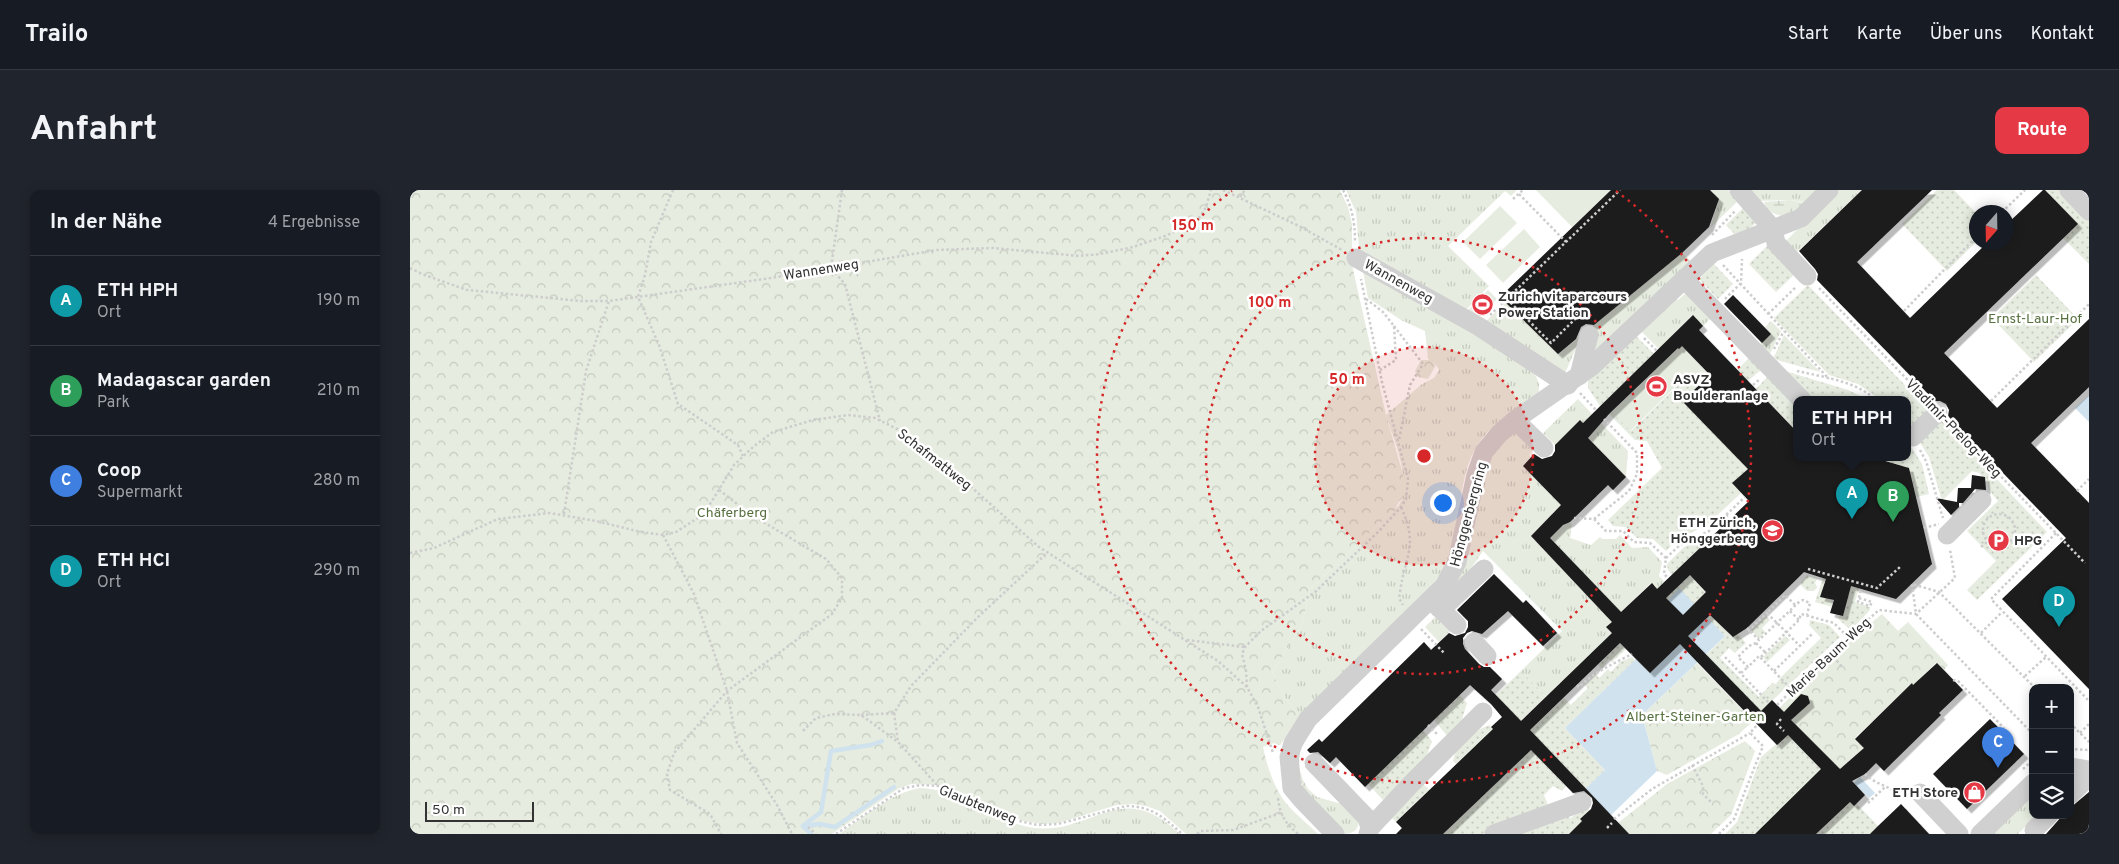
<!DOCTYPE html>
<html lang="de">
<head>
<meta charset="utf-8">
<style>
  body { margin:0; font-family:Overpass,sans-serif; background:#20242c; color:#f1f3f6 }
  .controls { position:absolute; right:15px; bottom:15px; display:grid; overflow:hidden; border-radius:10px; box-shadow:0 2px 12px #0003 }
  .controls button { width:45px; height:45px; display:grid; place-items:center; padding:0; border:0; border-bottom:1px solid #363941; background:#171b24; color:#f1f3f6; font:25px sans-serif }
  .compass { position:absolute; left:1559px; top:15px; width:45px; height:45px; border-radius:50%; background:#171b24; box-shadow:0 2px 12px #0003; rotate:200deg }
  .scale { position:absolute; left:15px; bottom:12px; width:109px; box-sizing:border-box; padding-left:5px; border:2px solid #333; border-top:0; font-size:14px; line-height:18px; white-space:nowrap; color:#333; -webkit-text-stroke:4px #fff; paint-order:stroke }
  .you { position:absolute; left:1032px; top:312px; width:18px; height:18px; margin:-12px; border:4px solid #fff; border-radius:50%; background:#1a73e8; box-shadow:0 0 0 8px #1a73e833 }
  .badge { display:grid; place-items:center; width:32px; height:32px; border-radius:50%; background:#e63946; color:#fff; font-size:16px; font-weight:700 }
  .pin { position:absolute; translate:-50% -41px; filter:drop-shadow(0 1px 2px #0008) }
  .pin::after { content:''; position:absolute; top:26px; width:18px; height:15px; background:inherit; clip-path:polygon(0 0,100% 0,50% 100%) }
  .popup { position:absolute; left:1383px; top:206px; width:118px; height:65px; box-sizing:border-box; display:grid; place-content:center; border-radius:10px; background:#171b24; filter:drop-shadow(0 1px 4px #0005); font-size:16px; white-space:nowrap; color:#9ea1a6 }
  .popup b { font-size:19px; color:#f1f3f6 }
  .popup::after { content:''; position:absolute; left:50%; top:100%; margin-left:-10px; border:10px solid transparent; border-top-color:#171b24 }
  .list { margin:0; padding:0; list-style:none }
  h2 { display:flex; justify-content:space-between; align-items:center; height:65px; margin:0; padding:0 20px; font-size:21px }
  h2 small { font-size:16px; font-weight:400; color:#9ea1a6 }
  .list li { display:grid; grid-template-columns:32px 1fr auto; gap:15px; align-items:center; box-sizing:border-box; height:90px; padding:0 20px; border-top:1px solid #363941 }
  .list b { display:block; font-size:19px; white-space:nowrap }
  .list p { margin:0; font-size:16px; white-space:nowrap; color:#9ea1a6 }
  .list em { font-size:16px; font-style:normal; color:#9ea1a6 }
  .icon { flex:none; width:28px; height:28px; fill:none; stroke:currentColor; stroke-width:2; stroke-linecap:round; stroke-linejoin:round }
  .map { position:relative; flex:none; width:1679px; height:644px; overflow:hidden; border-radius:10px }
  header { display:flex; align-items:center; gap:30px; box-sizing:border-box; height:70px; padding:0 25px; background:#171b24; border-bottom:1px solid #363941 }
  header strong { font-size:24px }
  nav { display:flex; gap:28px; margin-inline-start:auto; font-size:18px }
  .intro { display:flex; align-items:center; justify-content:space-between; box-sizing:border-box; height:120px; padding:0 30px }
  h1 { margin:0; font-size:35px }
  .button { padding:12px 22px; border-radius:10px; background:#e63946; color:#fff; font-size:18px; font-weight:700 }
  main { display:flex; gap:30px; padding:0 30px }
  aside { flex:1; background:#171b24; border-radius:10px; box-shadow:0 2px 12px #0003 }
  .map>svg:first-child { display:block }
  .grass { fill:url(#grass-tufts) }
  .forest { fill:url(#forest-crowns) }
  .wetland { fill:url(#wetland-marsh) }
  .garden { fill:url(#garden-dots) }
  .pitch { fill:#e6ecdf }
  .water { fill:#cfe2ee }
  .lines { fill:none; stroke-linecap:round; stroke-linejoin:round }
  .stream { stroke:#cfe2ee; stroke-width:4.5 }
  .building { fill:#1a1a1a; fill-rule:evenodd; filter:url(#shadow) }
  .path { stroke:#cdcdcd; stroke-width:2.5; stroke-dasharray:2.5 2.5; stroke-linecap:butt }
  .minor { stroke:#d0d0d0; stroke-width:19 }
  .path-bridge { stroke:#cdcdcd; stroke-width:2.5; stroke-dasharray:2.5 2.5; stroke-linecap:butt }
  .ring { fill:none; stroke:#d62828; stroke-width:2.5; stroke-dasharray:2.5 5 }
  .labels { text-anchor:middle; stroke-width:5; stroke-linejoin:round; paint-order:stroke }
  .street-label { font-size:14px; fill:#333; stroke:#fff }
  .poi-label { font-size:14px; font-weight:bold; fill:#333; stroke:#fff; text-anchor:start }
  .park-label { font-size:14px; fill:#56703f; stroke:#fff }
  .centre { fill:#d62828; stroke:#fff; stroke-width:2.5 }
  .ring-label { font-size:15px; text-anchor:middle; font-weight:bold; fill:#d62828; stroke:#fff; stroke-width:5; stroke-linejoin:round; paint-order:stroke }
</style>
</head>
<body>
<header>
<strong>Trailo</strong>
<nav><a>Start</a><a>Karte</a><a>Über uns</a><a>Kontakt</a></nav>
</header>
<div class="intro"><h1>Anfahrt</h1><a class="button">Route</a></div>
<main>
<aside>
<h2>In der Nähe<small>4 Ergebnisse</small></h2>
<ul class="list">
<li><span class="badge" style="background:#0f9aa8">A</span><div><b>ETH HPH</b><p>Ort</p></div><em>190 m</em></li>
<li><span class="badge" style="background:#2e9e5b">B</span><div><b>Madagascar garden</b><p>Park</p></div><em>210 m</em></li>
<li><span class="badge" style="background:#3f7fe0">C</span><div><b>Coop</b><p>Supermarkt</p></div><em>280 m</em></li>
<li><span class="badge" style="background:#0f9aa8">D</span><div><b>ETH HCI</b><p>Ort</p></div><em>290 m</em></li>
</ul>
</aside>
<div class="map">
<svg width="1679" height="644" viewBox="0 0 1679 644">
  <defs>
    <pattern id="grass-tufts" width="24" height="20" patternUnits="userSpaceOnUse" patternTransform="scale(1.25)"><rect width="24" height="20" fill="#e6ecdf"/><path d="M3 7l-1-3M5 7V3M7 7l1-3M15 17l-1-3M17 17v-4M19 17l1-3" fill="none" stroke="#c6cbc0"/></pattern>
    <pattern id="forest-crowns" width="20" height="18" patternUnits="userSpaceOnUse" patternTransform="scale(1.25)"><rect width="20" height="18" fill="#e6ecdf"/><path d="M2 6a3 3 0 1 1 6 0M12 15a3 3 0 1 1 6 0" fill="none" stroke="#c6cbc0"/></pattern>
    <pattern id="wetland-marsh" width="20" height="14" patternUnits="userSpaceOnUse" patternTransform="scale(1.25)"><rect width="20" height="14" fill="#e6ecdf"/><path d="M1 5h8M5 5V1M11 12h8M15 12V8" fill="none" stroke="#c6cbc0"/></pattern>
    <pattern id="garden-dots" width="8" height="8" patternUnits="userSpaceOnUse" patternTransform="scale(1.25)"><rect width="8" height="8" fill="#e6ecdf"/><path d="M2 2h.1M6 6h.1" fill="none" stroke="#c6cbc0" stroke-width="1.8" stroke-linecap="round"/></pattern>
    <filter id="shadow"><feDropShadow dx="4.5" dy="4.5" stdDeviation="0" flood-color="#0004"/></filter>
  </defs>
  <rect width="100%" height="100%" fill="#fff"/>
  <g class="grass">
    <path d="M936 0H1107L1101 6 1095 1 1038 56 1079 96 1057 119 1126 186 1129 194V202C1108 218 1083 232 1068 254 1044 291 1055 342 1032 381 1017 406 993 427 971 448 944 474 917 500 889 526L875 508 862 483 892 435 900 399 989 315C1002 290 984 250 976 225L1012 194 1024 188 1029 180 1025 173 1018 169 1015 141 991 130 958 108 949 59 946 22Z"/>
    <polygon points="1300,0 1318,0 1329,10 1300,38 1309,9"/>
    <polygon points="1335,0 1414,0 1395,12 1380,10 1346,11"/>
    <polygon points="1426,0 1452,0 1384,65 1373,54"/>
    <polygon points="1272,63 1281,72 1186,164 1184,141 1176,141"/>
    <polygon points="1276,103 1301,128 1293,136 1282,125 1249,159 1230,140 1265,106 1268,110"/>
    <polygon points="1096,112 1148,164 1172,145 1155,183 1073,134"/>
    <polygon points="1361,131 1371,141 1359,166 1347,157 1361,144 1355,137"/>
    <polygon points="1168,209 1182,224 1173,233 1170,230 1145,255 1133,243"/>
    <polygon points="1191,233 1218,261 1216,287 1178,248"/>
    <polygon points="1103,240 1123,260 1119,265 1121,267 1113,276 1151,315 1121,346 1202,432 1196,437 1202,443 1136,507 1111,481 1152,441 1073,361 1048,397 1041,397 1078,269"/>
    <polygon points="1157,332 1162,334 1160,348 1181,355 1190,347 1192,349 1206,349 1210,345 1222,358 1238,357 1252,372 1249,386 1255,392 1247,399 1241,393 1211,422 1140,348"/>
    <polygon points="1029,423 1043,438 1029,452 1015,437"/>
    <path d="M1003 436 1005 438 900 540 890 562 889 578 893 590 898 599 907 607 932 614 949 631C948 641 943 643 934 644 905 613 872 591 895 545Z"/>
    <path d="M510 598C551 599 584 633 624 638 685 644 710 587 770 644H429C454 627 480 603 510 598Z"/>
    <polygon points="1623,605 1623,625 1627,625 1608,644 1582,644"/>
  </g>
  <g class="forest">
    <path d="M0 0H930L938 17 942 34V75L976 225 994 288V304L984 320 900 399 892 435 862 483 875 508 889 526 871 554 869 555 864 553 853 557C857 576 864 598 876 613 884 623 898 634 908 644H776L750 621 736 616 723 614 707 615 648 633 632 634 613 631 529 595 501 594 488 599 422 644H0Z"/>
    <polygon points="1011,170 1022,170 1026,175 1018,189 1008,187 1005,181"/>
    <polygon points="1472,424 1488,441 1498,432 1538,475 1534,480 1526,473 1503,495 1502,494 1445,548 1454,558 1430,579 1369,518 1438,452"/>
    <polygon points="1287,473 1343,531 1329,544 1257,585 1247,581 1232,525"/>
    <polygon points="1335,551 1345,561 1321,625 1301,644 1219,644 1208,633 1257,594"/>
  </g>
  <path class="wetland" d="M1380 10 1396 13 1394 17 1372 26C1364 24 1355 20 1354 12Z"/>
  <g class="garden">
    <polygon points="1527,0 1544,0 1566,23 1566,52 1537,81 1492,34"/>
    <polygon points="1635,0 1651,0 1679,29 1679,74 1653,48 1668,34"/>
    <polygon points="1334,17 1348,31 1329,49 1316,35"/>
    <polygon points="1359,54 1387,82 1366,102 1339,74"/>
    <polygon points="1304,74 1323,94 1308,109 1289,89"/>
    <polygon points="1626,85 1668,129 1624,172 1582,128"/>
    <polygon points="1398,95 1521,222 1499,239 1497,237 1497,210 1471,210 1448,194 1419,185 1364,128"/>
    <polygon points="1225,145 1244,164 1190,216 1178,198 1178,190"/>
    <polygon points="1374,145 1410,182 1367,170 1364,167"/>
    <polygon points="1340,167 1352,179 1338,191 1327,180"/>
    <polygon points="1375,181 1438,200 1459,210 1419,210 1414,206 1410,210 1400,210"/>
    <polygon points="1288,184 1293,191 1275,213 1338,279 1322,293 1331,303 1297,335 1268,349 1256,361 1243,349 1227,348 1216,337 1203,336 1198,330 1252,278 1237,251 1225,250 1199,224 1202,222 1221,241 1268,195 1274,198"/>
    <polygon points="1359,185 1387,215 1387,232 1382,237 1346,199"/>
    <polygon points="1528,227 1637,342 1567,410 1557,400 1586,371 1557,341 1588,311 1579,300 1578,293 1569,283 1562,281 1532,311 1519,267 1509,251"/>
    <polygon points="1497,250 1512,274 1519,304 1506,307 1499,278 1469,269 1497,268"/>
    <polygon points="1304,344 1262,385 1258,380 1257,374 1274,357"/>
    <polygon points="1280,385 1296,402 1287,411 1322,447 1327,443 1336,453 1325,463 1319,458 1310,468 1349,507 1362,493 1366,494 1371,487 1411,448 1399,435 1400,430 1419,435 1430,447 1351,521 1296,465 1315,446 1269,399 1258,410 1256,408"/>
    <polygon points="1397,385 1407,389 1405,393 1407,397 1404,401 1397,401 1390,394"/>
    <polygon points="1413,388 1416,389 1410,407 1423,410 1422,417 1405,412"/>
    <polygon points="1428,392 1449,398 1445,412 1460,417 1460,420 1441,440 1428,429 1430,425 1433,426 1436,414 1423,410"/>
    <polygon points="1356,426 1360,430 1352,438 1355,442 1349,449 1341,440"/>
    <polygon points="1375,446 1380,450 1357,472 1353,467"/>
    <polygon points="1210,453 1216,459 1202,472 1199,469 1192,479 1188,475"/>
    <polygon points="1222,467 1225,470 1155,538 1195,580 1175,599 1120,540 1154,508 1161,515 1178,498 1175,495 1186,484 1189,488 1198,479 1201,482 1210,472"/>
    <polygon points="1111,481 1136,507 1111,531 1086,505"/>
    <polygon points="1050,505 1057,513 1049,539 1039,548 1024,530"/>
    <path d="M1079 535 1083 539 1046 574 1043 571C1048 549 1060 544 1079 535Z"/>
    <polygon points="1013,540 1022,551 1014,574 973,610 958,594"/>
    <polygon points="1378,544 1411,579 1410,581 1345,644 1315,644 1327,632 1351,567"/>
    <polygon points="1121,560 1156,596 1152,601 1143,596 1134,605 1138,615 1131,622 1072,644 1033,644"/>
    <polygon points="1007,595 1014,595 1019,600 986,632 981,627"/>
    <polygon points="1440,612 1446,613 1468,636 1463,644 1406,644"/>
    <polygon points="1175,615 1191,633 1171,629 1172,631 1159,644 1098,644 1150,624 1161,628"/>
  </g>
  <g class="pitch">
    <polygon points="1126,0 1201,0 1162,37"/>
    <polygon points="1090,16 1107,33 1070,69 1053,52"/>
    <polygon points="1114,39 1130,57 1093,93 1076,75"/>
    <polygon points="1078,100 1087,109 1067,129 1058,120"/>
    <polygon points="1272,156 1302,188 1296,194 1288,185 1274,198 1267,195 1220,241 1202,222 1268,158"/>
  </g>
  <g class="water">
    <polygon points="1679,205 1679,232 1665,218"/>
    <polygon points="1269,398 1315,446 1232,525 1247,581 1201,625 1175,599 1195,580 1155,538 1226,469 1240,483 1285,439 1258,410"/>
    <polygon points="1450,587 1465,603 1459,608 1444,593"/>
  </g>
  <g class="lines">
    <g class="stream">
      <polyline points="393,636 411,622 421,561 461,555 472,551"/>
      <polyline points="393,636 401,644"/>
      <polyline points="395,636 409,634 425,637 484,597"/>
    </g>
  </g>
  <g class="building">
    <polygon points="1201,0 1300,0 1309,9 1299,37 1272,63 1184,135 1176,134 1171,137 1166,149 1148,164 1090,107"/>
    <polygon points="1452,0 1522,0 1447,72 1500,128 1578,52 1596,52 1596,35 1633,0 1635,0 1668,34 1534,163 1587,218 1679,129 1679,197 1621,253 1679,313 1679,499 1592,409 1656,348 1538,226 1539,220 1536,214 1530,211 1525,211 1407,90 1408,84 1405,79 1389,61"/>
    <polygon points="1323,105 1361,144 1352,153 1314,114"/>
    <path d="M1283 125 1293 136 1289 140 1387 242V268H1465L1499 278 1522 374 1486 409 1441 396 1433 426 1420 423 1424 410 1410 407 1416 389 1394 382 1337 438 1323 447 1300 425 1278 446 1351 521 1362 510 1374 522 1391 504 1398 506 1400 513 1381 530 1430 579 1454 558 1445 549 1502 493 1503 495 1527 473 1553 500 1529 523 1531 525 1474 581 1466 573 1455 584 1442 591 1455 605 1444 616 1440 612 1406 644H1345L1411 579 1378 545 1367 555 1270 454 1240 483 1210 453 1120 540 1219 644H1159L1172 631 1170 629 1181 619 1183 613 1182 608 1174 601 1163 603 1121 560 1033 644H986L992 638 986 632 1083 539 1081 537 1092 527 1081 514 1060 495 955 597 926 567 920 573 908 562 900 563 897 560 909 549 912 552 1014 452 1021 460 1039 443 1045 446 1055 443 1058 437V431L1047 420 1084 384 1113 413 1116 410 1147 443 1133 456 1098 421 1072 444 1062 441 1057 443 1053 448V454L1055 459 1069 474 1074 477H1080L1092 489 1081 500 1111 531 1202 443 1196 437 1202 432 1121 346 1151 315 1113 276 1124 264 1132 269 1142 266 1145 261V255L1170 230 1173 233ZM1272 156 1300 185 1284 200 1286 201 1274 213 1338 279 1322 293 1339 311 1247 399 1242 393 1211 422 1140 348 1153 335 1160 332 1198 295 1203 300 1216 287 1178 248 1199 224 1268 158 1269 159ZM1280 385 1296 402 1273 425 1256 408Z"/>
    <polygon points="1562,285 1575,287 1576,300 1565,299 1553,313 1549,313 1549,317 1541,325 1526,308 1547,312 1548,298 1561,298"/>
    <polygon points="1580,529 1614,564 1557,619 1523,584"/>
    <polygon points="1679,602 1679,644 1636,644 1653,625 1660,625 1660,618"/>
    <polygon points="1491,614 1519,644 1460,644 1468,636"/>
  </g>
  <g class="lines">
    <g class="path">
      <polyline points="263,0 241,52 235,85 228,107 249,155 268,214 328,255 333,266"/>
      <polyline points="432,0 421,78 435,94 470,231"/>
      <polyline points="813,0 889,36 932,60"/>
      <path d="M933 0C942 17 945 32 945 51"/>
      <polyline points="1109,4 1156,52"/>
      <polyline points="830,7 835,0"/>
      <polyline points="1103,9 1113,0"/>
      <polyline points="1592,22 1615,0"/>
      <polyline points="1302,45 1326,20"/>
      <polyline points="1313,75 1419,189"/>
      <polyline points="0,78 12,84 57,100 171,111 199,111 361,88 527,60 583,58 669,66 690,64 723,57 755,46 778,36 789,28 796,17 801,0"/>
      <polyline points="1409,98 1518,211"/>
      <polyline points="956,109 973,122 984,136 986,170 970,180"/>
      <polyline points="1097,109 1141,153 1173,121"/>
      <polyline points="1315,109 1331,93 1332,69"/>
      <polyline points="1494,121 1566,47"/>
      <polyline points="1358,124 1386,97"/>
      <polyline points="1080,125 1210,0"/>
      <polyline points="984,136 1013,174 1000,195 989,250"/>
      <polyline points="1234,148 1247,161"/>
      <polyline points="1364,159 1374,141"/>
      <path d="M1387 181C1413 187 1446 191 1466 210"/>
      <polyline points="1343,195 1350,189"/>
      <polyline points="1170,203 1186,220"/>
      <polyline points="1581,211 1679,114"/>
      <polyline points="1539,233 1675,373"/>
      <polyline points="1552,241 1589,280"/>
      <polyline points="1510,260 1516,271 1533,328"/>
      <polyline points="309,300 343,326 416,369 432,388 432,408 422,424 317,501 264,563 257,584 260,600 300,624 311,644"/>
      <polyline points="1667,301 1679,289"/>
      <path d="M991 317C1009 356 995 365 990 402L989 408 993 415"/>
      <polyline points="154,324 176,181 199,111"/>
      <circle cx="1589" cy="340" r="16"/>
      <polyline points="1316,325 1320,329"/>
      <polyline points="1164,328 1184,329 1219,301 1227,284 1227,263 1194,229"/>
      <polyline points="1184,329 1196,341 1213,341 1224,352 1240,353 1256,368 1254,384 1258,388"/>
      <polyline points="1646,343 1581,409 1679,511"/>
      <polyline points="253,345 284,404 317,501 327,553 367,615 382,644"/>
      <polyline points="1571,357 1577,352"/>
      <polyline points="0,363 24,358 88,329 140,323 186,331 231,342 253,345 266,342 294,324 324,275 343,257 363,242 403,230 438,225 465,228 493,242 551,288 629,357 808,471 837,497 848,517 863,563"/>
      <polyline points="1256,368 1270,355 1299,341 1335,307"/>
      <polyline points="1398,379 1467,398 1490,377"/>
      <polyline points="1449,408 1462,412 1460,416 1448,412 1451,399"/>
      <polyline points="1385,415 1375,405 1357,423 1390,456"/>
      <polyline points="1380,421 1389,430"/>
      <polyline points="1337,438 1349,450 1389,412 1393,410 1400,413 1397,425"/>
      <polyline points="1011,439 1034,463"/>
      <polyline points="1338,441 1357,423 1355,420"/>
      <polyline points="1571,443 1592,422"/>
      <polyline points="777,450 835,457"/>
      <polyline points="1346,453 1339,456 1328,467 1338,477 1349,466 1382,500"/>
      <polyline points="1346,453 1356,463"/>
      <polyline points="1420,463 1433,478"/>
      <polyline points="1315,467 1359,513"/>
      <polyline points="1351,467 1389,430 1391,424 1424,433 1438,447"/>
      <polyline points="1364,481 1403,443"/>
      <polyline points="1331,483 1338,477"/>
      <polyline points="1615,486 1636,467"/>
      <polyline points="1543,490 1548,491 1594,538"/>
      <path d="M1167 495 1169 497C1184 482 1203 474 1222 464"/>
      <polyline points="837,497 836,480 832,464 835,457 851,441 905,402 969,341 991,317 996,309 998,289 972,192 951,89"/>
      <polyline points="1367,515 1420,463 1469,420 1506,424 1545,388 1540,360"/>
      <polyline points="451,525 484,523"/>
      <polyline points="1371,529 1367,534 1374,541"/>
      <polyline points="1660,533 1679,552"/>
      <polyline points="1018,535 1027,544"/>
      <polyline points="393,541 406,528 425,524 451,525 488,552"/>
      <polyline points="1670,543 1679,534"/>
      <polyline points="1623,544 1506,424 1502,394 1529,402 1625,498"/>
      <polyline points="1660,559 1679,560"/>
      <polyline points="1282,575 1293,596 1293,604 1301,612"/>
      <polyline points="1613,579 1623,570"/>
      <path d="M1455 584C1466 595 1483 597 1494 608"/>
      <polyline points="527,595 488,552 484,523 501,496 568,427 637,363"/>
      <path d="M868 608C870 625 875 633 888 644"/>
      <polyline points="1458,613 1475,597"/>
      <polyline points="1204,629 1242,599 1340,543"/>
      <polyline points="398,637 406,644"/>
      <polyline points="1197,638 1202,633"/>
      <path d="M426 644 494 598 511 595 528 596 609 631 628 635 648 634 716 616C741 616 755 628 772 644"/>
      <polyline points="787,644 791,641 823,640 870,623"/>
      <polyline points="1309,644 1324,629 1353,556 1340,543 1347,535"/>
    </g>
    <g class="minor">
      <polyline points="1329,0 1363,39 1366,53 1397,86"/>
      <polyline points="1659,0 1679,21"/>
      <polyline points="946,68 1068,136 1158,195"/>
      <polyline points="1274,89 1392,210"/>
      <polyline points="1169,186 1179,145"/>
      <polyline points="1105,230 1134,258"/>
      <polyline points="1503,247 1528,222"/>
      <polyline points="1537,345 1572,310"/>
      <polyline points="1021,410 1047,435"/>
      <polyline points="1029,418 1037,414 1074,379"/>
      <polyline points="1064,452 1077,466"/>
      <polyline points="904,573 957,628 960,638 958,644"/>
      <polyline points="1660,577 1679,580"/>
      <polyline points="1510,603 1549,644"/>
      <polyline points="1660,605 1679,587"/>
      <polyline points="960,638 1001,594 1073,522"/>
      <polyline points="1624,640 1639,625"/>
      <polyline points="925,644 892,610 882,598 879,567 883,553 898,529 1034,396 1047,372 1066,285 1074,262 1089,244 1105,230 1181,177 1302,63 1391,28 1419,0"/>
      <polyline points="1084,644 1172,612"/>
      <polyline points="1570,644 1623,593"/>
    </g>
    <polyline class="path-bridge" points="1514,338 1529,334"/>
  </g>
  <circle cx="1014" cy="266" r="109" fill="#d62828" fill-opacity=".12"/>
  <g class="ring">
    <circle cx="1014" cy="266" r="109"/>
    <circle cx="1014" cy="266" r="218"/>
    <path d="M1206 1A327 327 0 1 1 822 1"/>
  </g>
  <defs>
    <symbol id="stadium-disc" viewBox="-11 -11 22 22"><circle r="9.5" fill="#e63946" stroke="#fff"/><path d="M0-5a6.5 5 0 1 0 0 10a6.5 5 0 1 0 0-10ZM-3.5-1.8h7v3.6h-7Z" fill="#fff"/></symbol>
    <symbol id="university-disc" viewBox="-11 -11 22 22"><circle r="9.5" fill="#e63946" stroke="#fff"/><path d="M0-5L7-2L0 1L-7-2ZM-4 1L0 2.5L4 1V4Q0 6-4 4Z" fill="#fff"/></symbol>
    <symbol id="parking-disc" viewBox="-11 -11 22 22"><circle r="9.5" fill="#e63946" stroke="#fff"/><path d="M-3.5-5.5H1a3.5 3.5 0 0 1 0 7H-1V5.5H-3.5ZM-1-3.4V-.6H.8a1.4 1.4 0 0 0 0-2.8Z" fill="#fff"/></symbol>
    <symbol id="shop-disc" viewBox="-11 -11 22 22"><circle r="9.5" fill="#e63946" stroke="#fff"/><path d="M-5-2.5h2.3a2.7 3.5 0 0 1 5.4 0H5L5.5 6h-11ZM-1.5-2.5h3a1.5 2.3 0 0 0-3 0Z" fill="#fff"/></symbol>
  </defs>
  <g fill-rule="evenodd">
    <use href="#stadium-disc" x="1060" y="102" width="25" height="25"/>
    <use href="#stadium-disc" x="1234" y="184" width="25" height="25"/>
    <use href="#university-disc" x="1350" y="328" width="25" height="25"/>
    <use href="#parking-disc" x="1576" y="338" width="25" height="25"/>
    <use href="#shop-disc" x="1552" y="590" width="25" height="25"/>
  </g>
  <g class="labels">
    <g class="street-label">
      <text transform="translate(411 79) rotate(-9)" y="5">Wannenweg</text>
      <text transform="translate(989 91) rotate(29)" y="5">Wannenweg</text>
      <text transform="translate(1544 238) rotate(46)" y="5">Vladimir-Prelog-Weg</text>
      <text transform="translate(525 269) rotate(38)" y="5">Schafmattweg</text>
      <text transform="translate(1058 324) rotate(-75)" y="5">Hönggerbergring</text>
      <text transform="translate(1418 467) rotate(-43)" y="5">Marie-Baum-Weg</text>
      <text transform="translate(568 614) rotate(22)" y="5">Glaubtenweg</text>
    </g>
    <g class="poi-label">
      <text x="1088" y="111">Zurich vitaparcours<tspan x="1088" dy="16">Power Station</tspan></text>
      <text x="1263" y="194">ASVZ<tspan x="1263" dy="16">Boulderanlage</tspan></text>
      <text x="1346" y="337" text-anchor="end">ETH Zürich,<tspan x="1346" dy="16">Hönggerberg</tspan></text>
      <text x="1604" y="355">HPG</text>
      <text x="1548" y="607" text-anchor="end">ETH Store</text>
    </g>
    <g class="park-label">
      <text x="1625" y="133">Ernst-Laur-Hof</text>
      <text x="322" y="327">Chäferberg</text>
      <text x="1285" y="531">Albert-Steiner-Garten</text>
    </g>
  </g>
  <circle cx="1014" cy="266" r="8" class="centre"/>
  <g class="ring-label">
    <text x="783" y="40">150 m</text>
    <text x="860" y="117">100 m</text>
    <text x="937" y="194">50 m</text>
  </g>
</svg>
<div class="controls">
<button>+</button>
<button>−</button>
<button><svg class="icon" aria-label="layers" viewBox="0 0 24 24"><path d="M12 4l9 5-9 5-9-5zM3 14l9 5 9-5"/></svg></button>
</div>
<svg class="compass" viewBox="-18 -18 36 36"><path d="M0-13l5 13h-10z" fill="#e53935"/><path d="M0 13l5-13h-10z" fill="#9ea1a6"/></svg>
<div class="scale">50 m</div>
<div class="you"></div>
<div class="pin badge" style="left:1442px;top:329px;background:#0f9aa8">A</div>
<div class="popup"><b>ETH HPH</b>Ort</div>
<div class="pin badge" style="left:1483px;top:332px;background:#2e9e5b">B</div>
<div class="pin badge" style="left:1588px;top:578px;background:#3f7fe0">C</div>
<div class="pin badge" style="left:1649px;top:437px;background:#0f9aa8">D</div>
</div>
</main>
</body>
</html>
